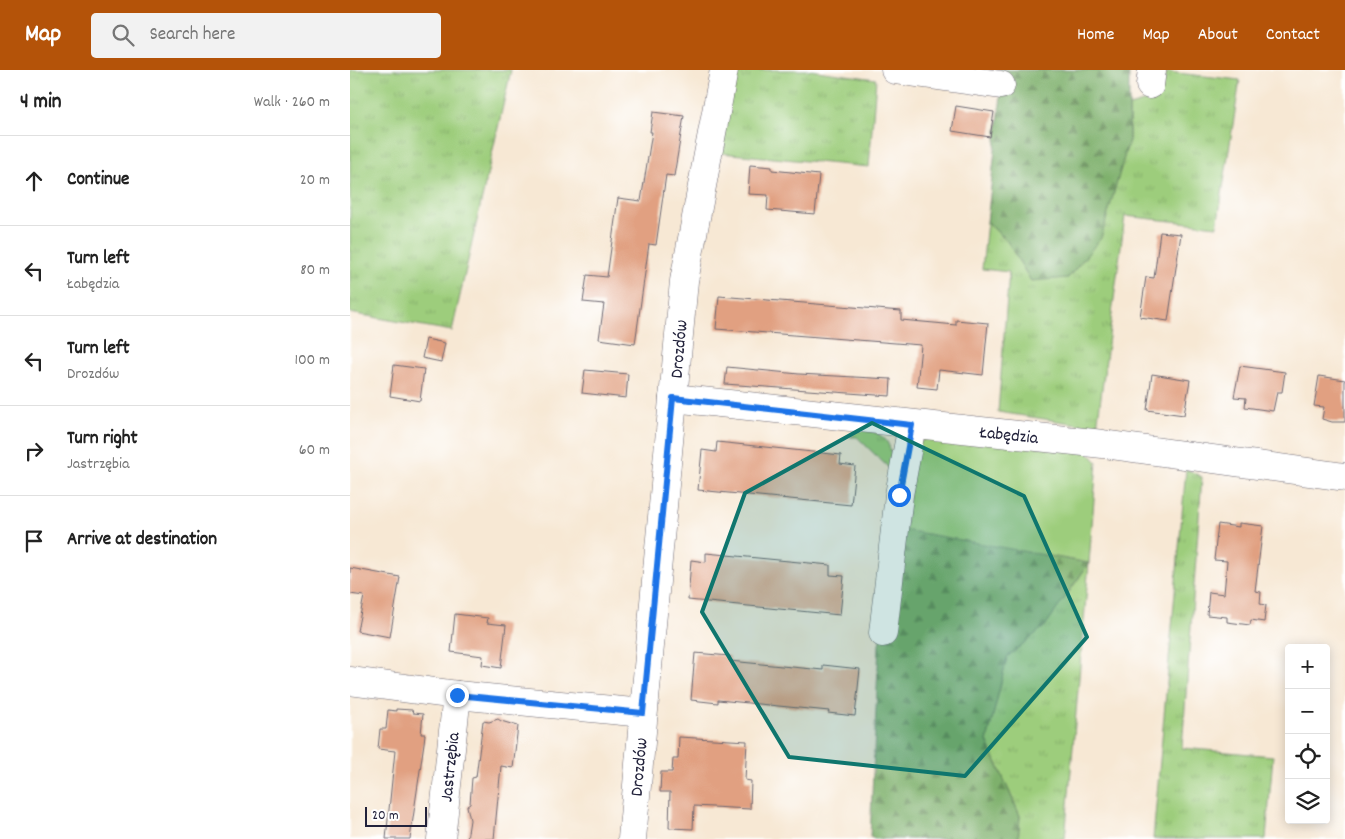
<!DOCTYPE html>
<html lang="en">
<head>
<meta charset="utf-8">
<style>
  body { margin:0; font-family:Dekko,sans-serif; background:#f2f2f2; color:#222 }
  .controls { position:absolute; right:15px; bottom:15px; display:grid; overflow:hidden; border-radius:5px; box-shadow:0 2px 12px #0003 }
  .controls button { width:45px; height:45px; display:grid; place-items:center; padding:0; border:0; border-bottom:1px solid #e0e0e0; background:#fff; color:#222; font:25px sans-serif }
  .scale { position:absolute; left:15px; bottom:12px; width:62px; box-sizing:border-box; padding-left:5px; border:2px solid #22223b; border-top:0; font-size:14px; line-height:18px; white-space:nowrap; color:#22223b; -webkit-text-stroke:4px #fff; paint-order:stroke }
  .stop { position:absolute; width:15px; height:15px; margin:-11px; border:4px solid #1a73e8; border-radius:50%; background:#fff }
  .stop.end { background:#1a73e8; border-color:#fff; box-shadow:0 1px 5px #0008 }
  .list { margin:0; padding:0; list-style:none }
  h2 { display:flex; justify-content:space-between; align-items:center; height:65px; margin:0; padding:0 20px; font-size:21px }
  h2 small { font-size:16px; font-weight:400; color:#767676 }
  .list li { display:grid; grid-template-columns:32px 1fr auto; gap:15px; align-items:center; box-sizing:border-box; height:90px; padding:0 20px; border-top:1px solid #e0e0e0 }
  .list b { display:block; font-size:19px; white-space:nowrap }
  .list p { margin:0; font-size:16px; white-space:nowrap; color:#767676 }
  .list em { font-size:16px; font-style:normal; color:#767676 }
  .icon { flex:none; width:28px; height:28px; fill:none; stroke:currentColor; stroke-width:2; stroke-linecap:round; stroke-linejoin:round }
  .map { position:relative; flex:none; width:995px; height:769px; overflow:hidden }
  header { display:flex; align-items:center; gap:30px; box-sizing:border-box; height:70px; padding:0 25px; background:#b45309; color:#fff }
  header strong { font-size:24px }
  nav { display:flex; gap:28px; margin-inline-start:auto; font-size:18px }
  .search { width:350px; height:45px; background:#f2f2f2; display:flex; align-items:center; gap:12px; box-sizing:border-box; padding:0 18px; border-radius:5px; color:#767676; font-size:19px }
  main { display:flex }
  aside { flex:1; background:#fff }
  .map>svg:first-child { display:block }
  .grass { fill:url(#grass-tufts); stroke:#60785c }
  .forest { fill:url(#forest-firs); stroke:#506954 }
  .park { fill:#9dcd7c; stroke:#60785c }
  .building { fill:#e1a081 }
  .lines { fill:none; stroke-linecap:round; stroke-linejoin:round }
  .minor-casing { stroke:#6d6771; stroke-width:29 }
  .minor { stroke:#fff; stroke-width:28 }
  .route { stroke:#1a73e8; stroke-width:6 }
  .marked { fill:#0f766e; fill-opacity:0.2; stroke:#0f766e; stroke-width:4; stroke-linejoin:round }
  .labels { text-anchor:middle; stroke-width:4.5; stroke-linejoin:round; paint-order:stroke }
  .street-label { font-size:18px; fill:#22223b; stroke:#fff }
</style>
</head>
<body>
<header>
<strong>Map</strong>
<div class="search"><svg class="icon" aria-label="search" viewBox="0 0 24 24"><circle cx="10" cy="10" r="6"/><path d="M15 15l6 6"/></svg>Search here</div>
<nav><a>Home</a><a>Map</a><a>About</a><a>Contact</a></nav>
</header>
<main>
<aside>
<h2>4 min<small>Walk · 260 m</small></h2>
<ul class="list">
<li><svg class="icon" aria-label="ahead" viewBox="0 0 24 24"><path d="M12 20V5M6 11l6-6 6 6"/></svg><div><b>Continue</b></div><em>20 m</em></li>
<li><svg class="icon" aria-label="left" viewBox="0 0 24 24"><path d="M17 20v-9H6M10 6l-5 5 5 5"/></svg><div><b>Turn left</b><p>Łabędzia</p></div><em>80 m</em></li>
<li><svg class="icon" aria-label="left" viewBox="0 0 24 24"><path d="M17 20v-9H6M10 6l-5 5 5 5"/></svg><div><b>Turn left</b><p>Drozdów</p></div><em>100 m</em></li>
<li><svg class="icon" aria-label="right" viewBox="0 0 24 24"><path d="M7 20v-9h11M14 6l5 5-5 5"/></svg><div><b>Turn right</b><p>Jastrzębia</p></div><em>60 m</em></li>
<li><svg class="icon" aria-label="arrive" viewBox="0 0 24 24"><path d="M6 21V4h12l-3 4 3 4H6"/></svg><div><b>Arrive at destination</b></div></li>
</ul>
</aside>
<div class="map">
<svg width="995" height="769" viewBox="0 0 995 769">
  <defs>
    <pattern id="grass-tufts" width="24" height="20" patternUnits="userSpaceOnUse" patternTransform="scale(1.25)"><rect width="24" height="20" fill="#9dcd7c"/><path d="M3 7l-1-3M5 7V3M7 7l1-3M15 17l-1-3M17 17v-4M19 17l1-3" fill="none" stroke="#87b06c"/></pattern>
    <pattern id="forest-firs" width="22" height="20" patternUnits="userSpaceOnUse" patternTransform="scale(1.25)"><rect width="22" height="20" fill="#7eb06c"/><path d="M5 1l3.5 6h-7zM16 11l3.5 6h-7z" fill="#678f5a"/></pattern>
  </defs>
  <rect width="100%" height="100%" fill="#fff"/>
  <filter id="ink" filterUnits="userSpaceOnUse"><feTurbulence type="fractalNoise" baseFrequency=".02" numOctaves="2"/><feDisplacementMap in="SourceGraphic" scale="10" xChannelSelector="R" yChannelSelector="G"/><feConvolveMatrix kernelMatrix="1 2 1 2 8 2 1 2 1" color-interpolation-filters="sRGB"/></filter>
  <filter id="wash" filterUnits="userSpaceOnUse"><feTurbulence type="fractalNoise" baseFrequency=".0096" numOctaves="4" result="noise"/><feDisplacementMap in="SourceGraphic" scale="20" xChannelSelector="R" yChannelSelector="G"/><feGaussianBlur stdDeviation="1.12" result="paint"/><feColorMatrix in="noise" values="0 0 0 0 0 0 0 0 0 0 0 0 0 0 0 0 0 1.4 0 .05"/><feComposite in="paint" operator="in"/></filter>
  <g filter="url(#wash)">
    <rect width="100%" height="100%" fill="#f7e8d4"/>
    <g class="grass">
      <polygon points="0,0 161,0 102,261 0,243"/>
      <polygon points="388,0 459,0 526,9 519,97 371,83 381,6"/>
      <polygon points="818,2 890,10 867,156 775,146 747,357 648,342 659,202 632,199 637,152 657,171 681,211 779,70 779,36 800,30"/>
      <path d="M510 359C539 363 542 375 542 401L507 367H500Z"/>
      <polygon points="836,399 852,407 832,678 923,686 916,769 803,769"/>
      <polygon points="739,493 715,769 668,769 670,746 637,671 657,587 695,556"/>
    </g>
    <g class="forest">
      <polygon points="650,0 779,0 779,70 751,168 718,208 681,211 657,171 637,152 651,25"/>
      <polygon points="555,460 739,493 695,556 657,587 637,671 670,746 668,769 525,769 520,767 529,574"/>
    </g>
    <polygon class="park" points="582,365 738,382 747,392 739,493 555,460 566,374"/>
    <g id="blocks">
      <g class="building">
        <polygon points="606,36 644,42 640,67 602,61"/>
        <polygon points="303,42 334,46 324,106 316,105 306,175 299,174 285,274 249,269 254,234 233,232 237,205 257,207 268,128 291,131 302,62 300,62"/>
        <polygon points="400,95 422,97 422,100 469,105 465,144 417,140 418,125 398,124"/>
        <polygon points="810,162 831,164 818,251 790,247 796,207 804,208"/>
        <polygon points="369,226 551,241 551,250 606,255 606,250 638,253 633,305 589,300 587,319 567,317 571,275 366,259"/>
        <polygon points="76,269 95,273 91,292 72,288"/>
        <polygon points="44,295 74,299 70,331 40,326"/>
        <polygon points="890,296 935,302 932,322 927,322 923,341 895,337 896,328 884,327"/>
        <polygon points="377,297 449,304 541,309 540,326 375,314"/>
        <polygon points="235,300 278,304 276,328 232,323"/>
        <polygon points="802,304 840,310 834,345 797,340"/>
        <polygon points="969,306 995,310 995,352 982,352 972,349 974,337 964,336"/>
        <polygon points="367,372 491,385 490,394 505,396 501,435 348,420 352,380 366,382"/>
        <polygon points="889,453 913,456 905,521 911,522 910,534 916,535 914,552 901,550 900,555 877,552 877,547 857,545 859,522 874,524 877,491 864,490 868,454 889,457"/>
        <polygon points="356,483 480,495 480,505 494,506 490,545 338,530 341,490 356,492"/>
        <polygon points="0,498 50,507 40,567 7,561 14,526 0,524"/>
        <polygon points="105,544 138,548 137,553 156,555 151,598 132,595 133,586 101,582"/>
        <polygon points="345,583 380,586 380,591 473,600 473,595 510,599 505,646 478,643 479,641 368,630 368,633 341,630"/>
        <polygon points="46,639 62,640 63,643 73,644 71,664 75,664 74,673 60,769 36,769 45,681 28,679 30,659 36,659 38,640 46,641"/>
        <polygon points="148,649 151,651 168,656 163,698 151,696 144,769 117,769 120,750 117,736 120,734 122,708 126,707 133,651 139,652"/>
        <polygon points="329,667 397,671 395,710 401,711 400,739 344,736 343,759 319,758 320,722 310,722 311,702 322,702 323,689 328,689"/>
      </g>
    </g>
  </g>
  <g filter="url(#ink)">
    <use href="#blocks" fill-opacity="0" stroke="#6d6771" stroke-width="1"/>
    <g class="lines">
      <defs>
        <g id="minor">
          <polyline points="545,0 651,15"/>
          <polyline points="800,15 802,0"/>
          <polyline points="323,328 753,374 995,407"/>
          <polyline points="533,563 549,425 562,355"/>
          <polyline points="0,611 107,625 293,643"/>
          <polyline points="91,769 107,625"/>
          <polyline points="282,769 334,211 374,0"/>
        </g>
      </defs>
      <use href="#minor" class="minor-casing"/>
      <use href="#minor" class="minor"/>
    </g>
  </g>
  <g class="lines" filter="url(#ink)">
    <polyline class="route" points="107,625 293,643 323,328 562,355 549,425"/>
  </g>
  <path class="marked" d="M522 353 674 426 737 567 615 706 439 687 352 542 395 423Z"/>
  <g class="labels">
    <g class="street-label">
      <text transform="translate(328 279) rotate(-85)" y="6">Drozdów</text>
      <text transform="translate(659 364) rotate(6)" y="6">Łabędzia</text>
      <text transform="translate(99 697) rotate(-84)" y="6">Jastrzębia</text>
      <text transform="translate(288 697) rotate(-85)" y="6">Drozdów</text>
    </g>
  </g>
</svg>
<div class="controls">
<button>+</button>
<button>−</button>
<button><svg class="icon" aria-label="locate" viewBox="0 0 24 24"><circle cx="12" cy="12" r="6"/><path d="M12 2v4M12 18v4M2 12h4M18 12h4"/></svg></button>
<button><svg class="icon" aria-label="layers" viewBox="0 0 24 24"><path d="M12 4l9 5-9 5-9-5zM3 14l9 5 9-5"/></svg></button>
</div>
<div class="scale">20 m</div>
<div class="stop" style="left:549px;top:425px"></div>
<div class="stop end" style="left:107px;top:625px"></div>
</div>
</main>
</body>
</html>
